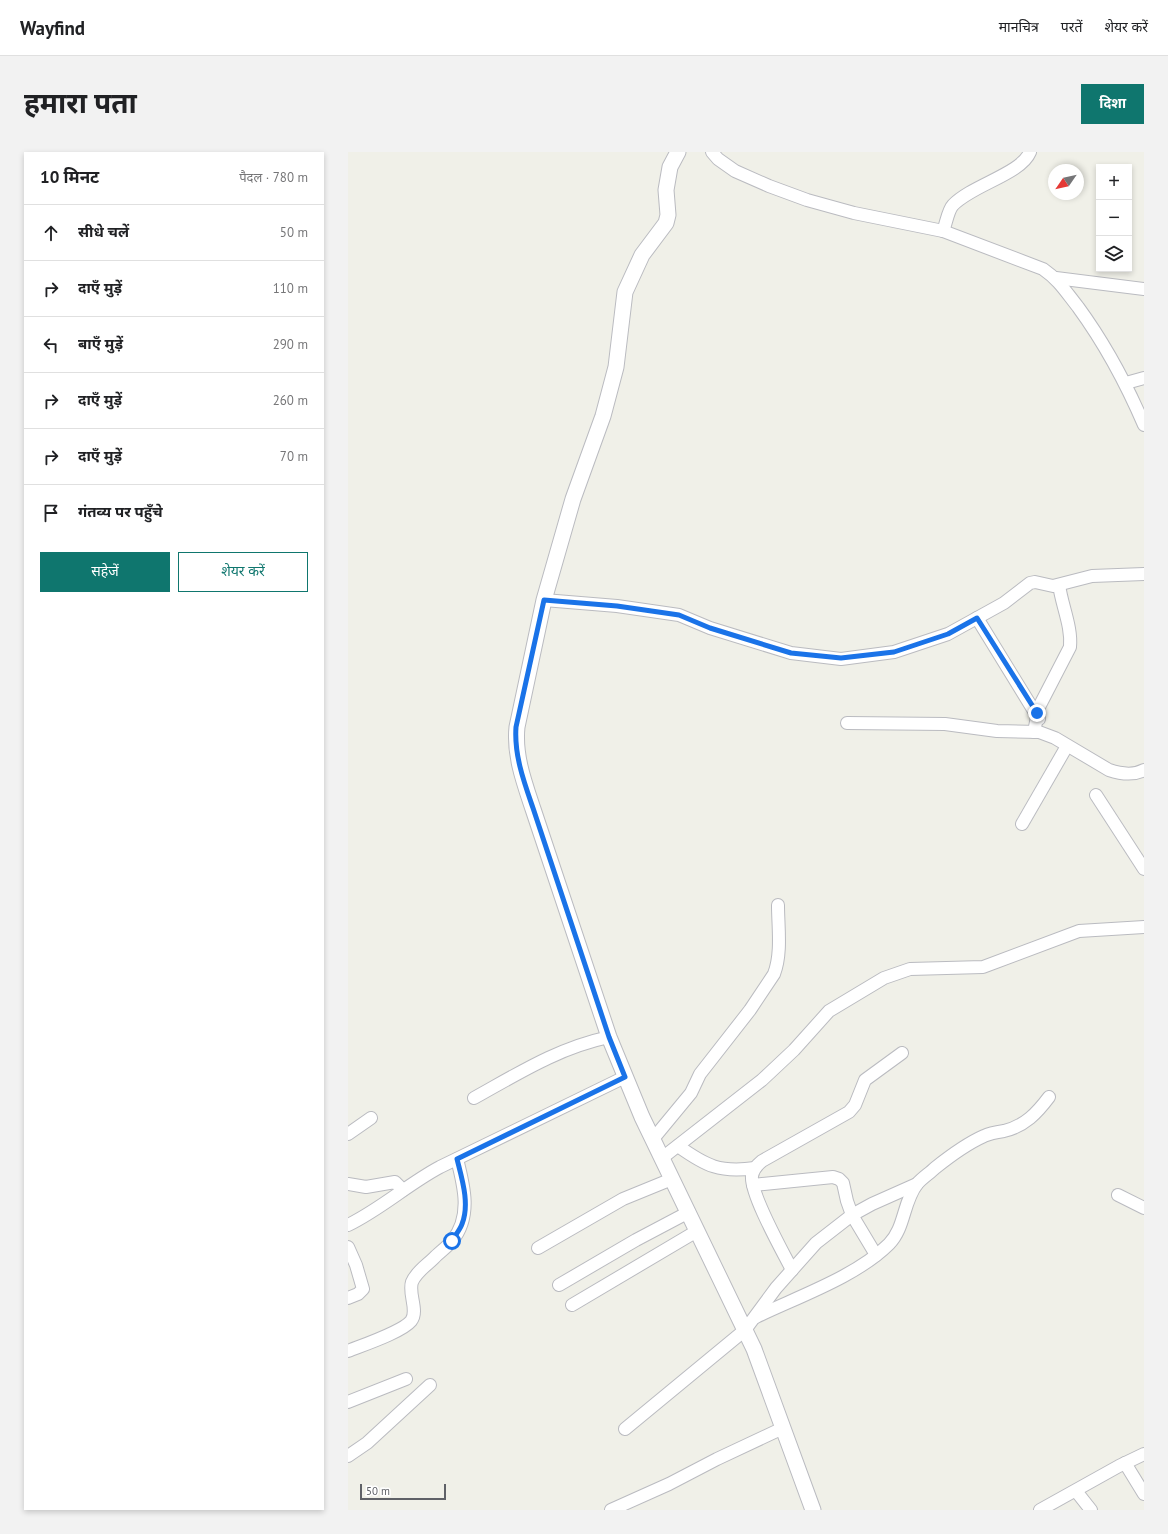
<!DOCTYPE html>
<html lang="hi">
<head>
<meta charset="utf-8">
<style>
  body { margin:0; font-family:"PT Sans","Noto Sans Devanagari",sans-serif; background:#f2f2f2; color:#202124 }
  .controls { position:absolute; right:12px; top:12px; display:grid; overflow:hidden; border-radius:0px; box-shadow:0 2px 6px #0003 }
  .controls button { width:36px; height:36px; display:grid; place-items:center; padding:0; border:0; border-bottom:1px solid #e0e0e0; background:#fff; color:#202124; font:20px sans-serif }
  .compass { position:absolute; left:700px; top:12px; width:36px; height:36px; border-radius:50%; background:#fff; box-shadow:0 2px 6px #0003; rotate:236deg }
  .scale { position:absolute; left:12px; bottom:10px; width:86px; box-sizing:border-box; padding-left:4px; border:2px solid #5f6167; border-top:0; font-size:11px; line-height:14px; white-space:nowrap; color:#5f6167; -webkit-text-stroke:3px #fff; paint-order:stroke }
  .stop { position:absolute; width:12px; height:12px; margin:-9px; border:3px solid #1a73e8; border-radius:50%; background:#fff }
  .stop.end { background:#1a73e8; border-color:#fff; box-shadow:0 1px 4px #0008 }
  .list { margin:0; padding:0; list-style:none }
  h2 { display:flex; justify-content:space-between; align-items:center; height:52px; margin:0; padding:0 16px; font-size:17px }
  h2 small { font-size:13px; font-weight:400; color:#757577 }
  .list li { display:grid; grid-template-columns:26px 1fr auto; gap:12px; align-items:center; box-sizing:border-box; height:56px; padding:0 16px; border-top:1px solid #e0e0e0 }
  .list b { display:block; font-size:15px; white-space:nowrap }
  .list em { font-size:13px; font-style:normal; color:#757577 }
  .actions { display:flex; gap:8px; padding:12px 16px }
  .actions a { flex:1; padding:9px 0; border:1px solid #0f766e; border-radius:0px; text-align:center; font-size:14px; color:#0f766e }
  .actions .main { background:#0f766e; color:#fff }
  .icon { flex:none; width:22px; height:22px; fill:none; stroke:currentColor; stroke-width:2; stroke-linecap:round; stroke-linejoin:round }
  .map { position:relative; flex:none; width:796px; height:1358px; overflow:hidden; border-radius:0px }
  header { display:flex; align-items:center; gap:24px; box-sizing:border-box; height:56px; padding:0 20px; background:#fff; border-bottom:1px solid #e0e0e0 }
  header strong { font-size:19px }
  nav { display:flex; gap:22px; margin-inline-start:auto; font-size:14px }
  .intro { display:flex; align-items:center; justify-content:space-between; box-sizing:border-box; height:96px; padding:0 24px }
  h1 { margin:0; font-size:28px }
  .button { padding:10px 18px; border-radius:0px; background:#0f766e; color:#fff; font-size:14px; font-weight:700 }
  main { display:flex; gap:24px; padding:0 24px }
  aside { flex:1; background:#fff; border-radius:0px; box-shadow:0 2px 6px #0003 }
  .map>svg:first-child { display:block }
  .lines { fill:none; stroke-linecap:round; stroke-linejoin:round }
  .minor-casing { stroke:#babbc0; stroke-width:14 }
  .tertiary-casing { stroke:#babbc0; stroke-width:17 }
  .minor { stroke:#fff; stroke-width:12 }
  .tertiary { stroke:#fff; stroke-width:15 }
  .route { stroke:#1a73e8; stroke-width:5 }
</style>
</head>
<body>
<header>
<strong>Wayfind</strong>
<nav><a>मानचित्र</a><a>परतें</a><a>शेयर करें</a></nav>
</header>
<div class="intro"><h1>हमारा पता</h1><a class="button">दिशा</a></div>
<main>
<aside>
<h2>10 मिनट<small>पैदल · 780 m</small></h2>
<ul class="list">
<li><svg class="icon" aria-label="ahead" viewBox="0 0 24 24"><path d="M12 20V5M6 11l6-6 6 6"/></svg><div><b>सीधे चलें</b></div><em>50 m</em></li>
<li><svg class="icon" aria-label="right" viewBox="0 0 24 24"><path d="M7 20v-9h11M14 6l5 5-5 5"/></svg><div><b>दाएँ मुड़ें</b></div><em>110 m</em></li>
<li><svg class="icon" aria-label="left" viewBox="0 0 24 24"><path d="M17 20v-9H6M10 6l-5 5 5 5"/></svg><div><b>बाएँ मुड़ें</b></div><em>290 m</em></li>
<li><svg class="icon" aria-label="right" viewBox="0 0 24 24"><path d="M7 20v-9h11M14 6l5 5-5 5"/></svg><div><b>दाएँ मुड़ें</b></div><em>260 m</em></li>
<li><svg class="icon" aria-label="right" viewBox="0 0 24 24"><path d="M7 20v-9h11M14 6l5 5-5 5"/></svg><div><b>दाएँ मुड़ें</b></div><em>70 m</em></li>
<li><svg class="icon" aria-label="arrive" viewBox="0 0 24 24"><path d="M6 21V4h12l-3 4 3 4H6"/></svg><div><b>गंतव्य पर पहुँचे</b></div></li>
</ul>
<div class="actions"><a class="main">सहेजें</a><a>शेयर करें</a></div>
</aside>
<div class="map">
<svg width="796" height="1358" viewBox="0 0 796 1358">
  <rect width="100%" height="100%" fill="#f0f0e8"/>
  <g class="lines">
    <defs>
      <g id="minor">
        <path d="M364 0 370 7 387 19 421 34 459 48 506 61 595 79 695 117C711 128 718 140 730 155 757 192 778 231 796 273"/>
        <path d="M595 79C598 72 600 58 605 53 624 33 673 22 682 0"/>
        <polyline points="708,126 796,137"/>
        <polyline points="778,231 796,226"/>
        <polyline points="196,448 269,454 331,463 362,476 443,501 493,507 546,500 600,482 656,451 682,431 687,430 705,434 744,424 796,422"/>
        <polyline points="629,466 691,567"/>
        <path d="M499 571 597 572 649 579 691 580 707 586 761 618C773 622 785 624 796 618"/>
        <path d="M686 580 691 555 722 495C724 475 714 454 711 433"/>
        <polyline points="748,643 796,717"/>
        <polyline points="674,672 719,594"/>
        <path d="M126 946C171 921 210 896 261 885"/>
        <polyline points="0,982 23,966"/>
        <path d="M305 987 343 941 352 922 402 858 426 822C434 801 430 775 430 753"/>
        <path d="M330 994C358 1014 372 1021 407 1016"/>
        <polyline points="314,1006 414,928 446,898 481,859 536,826 562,817 635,815 731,779 796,775"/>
        <polyline points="0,1032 18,1035 47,1030 55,1038"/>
        <polyline points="405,1033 485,1025 491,1027 495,1031 499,1049 504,1063 528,1103"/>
        <polyline points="770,1043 796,1056"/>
        <path d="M0 1073C33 1057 60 1032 92 1015L277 925"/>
        <polyline points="0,1095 8,1113 15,1137 10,1142 0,1146"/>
        <polyline points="190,1096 275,1047 324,1027"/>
        <path d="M444 1118C435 1100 402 1042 404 1024 405 1018 409 1013 414 1009L501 960 507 953 517 928 554 901"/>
        <polyline points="211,1133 288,1088 341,1060"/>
        <polyline points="224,1153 349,1079"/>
        <path d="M408 1165C449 1145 508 1125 541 1092 557 1076 555 1050 569 1032 574 1026 582 1021 587 1016 602 1004 618 992 636 984 642 981 649 980 656 979 677 974 689 961 701 945"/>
        <path d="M0 1199C15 1193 54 1180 63 1169 71 1159 60 1142 64 1130 68 1120 79 1113 86 1106 92 1100 99 1095 104 1089 124 1065 116 1034 109 1007"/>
        <polyline points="0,1250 58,1227"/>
        <polyline points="277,1277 397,1178 428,1136 468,1091 504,1063 524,1052 569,1032"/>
        <polyline points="0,1304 19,1291 82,1233"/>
        <polyline points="777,1311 796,1342"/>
        <polyline points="728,1339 743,1358"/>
        <polyline points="263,1358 321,1332 369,1307 435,1276"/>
        <polyline points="692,1358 771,1314 796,1302"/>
      </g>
      <path id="tertiary" d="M330 0 322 15 318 38 320 63 318 71 294 103 277 140 268 215 255 264 225 347 196 448 169 575C166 603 176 630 185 657L261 885 294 965 406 1197 465 1358"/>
    </defs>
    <use href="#minor" class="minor-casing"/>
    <use href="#tertiary" class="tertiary-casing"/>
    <use href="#minor" class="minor"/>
    <use href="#tertiary" class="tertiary"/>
  </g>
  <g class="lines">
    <path class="route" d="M104 1089C107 1083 112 1078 114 1072 122 1052 114 1027 109 1007L277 925 261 885 185 656C176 630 166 603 168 575L196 448 269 454 331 463 362 476 443 501 493 506 546 500 600 482 629 466 689 561"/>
  </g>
</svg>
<div class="controls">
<button>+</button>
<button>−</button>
<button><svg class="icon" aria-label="layers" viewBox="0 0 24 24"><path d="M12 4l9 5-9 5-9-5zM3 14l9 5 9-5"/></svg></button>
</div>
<svg class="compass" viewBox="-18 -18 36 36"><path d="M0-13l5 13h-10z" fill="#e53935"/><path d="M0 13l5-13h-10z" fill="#757577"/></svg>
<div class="scale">50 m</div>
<div class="stop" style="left:104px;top:1089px"></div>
<div class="stop end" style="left:689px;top:561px"></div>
</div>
</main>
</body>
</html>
